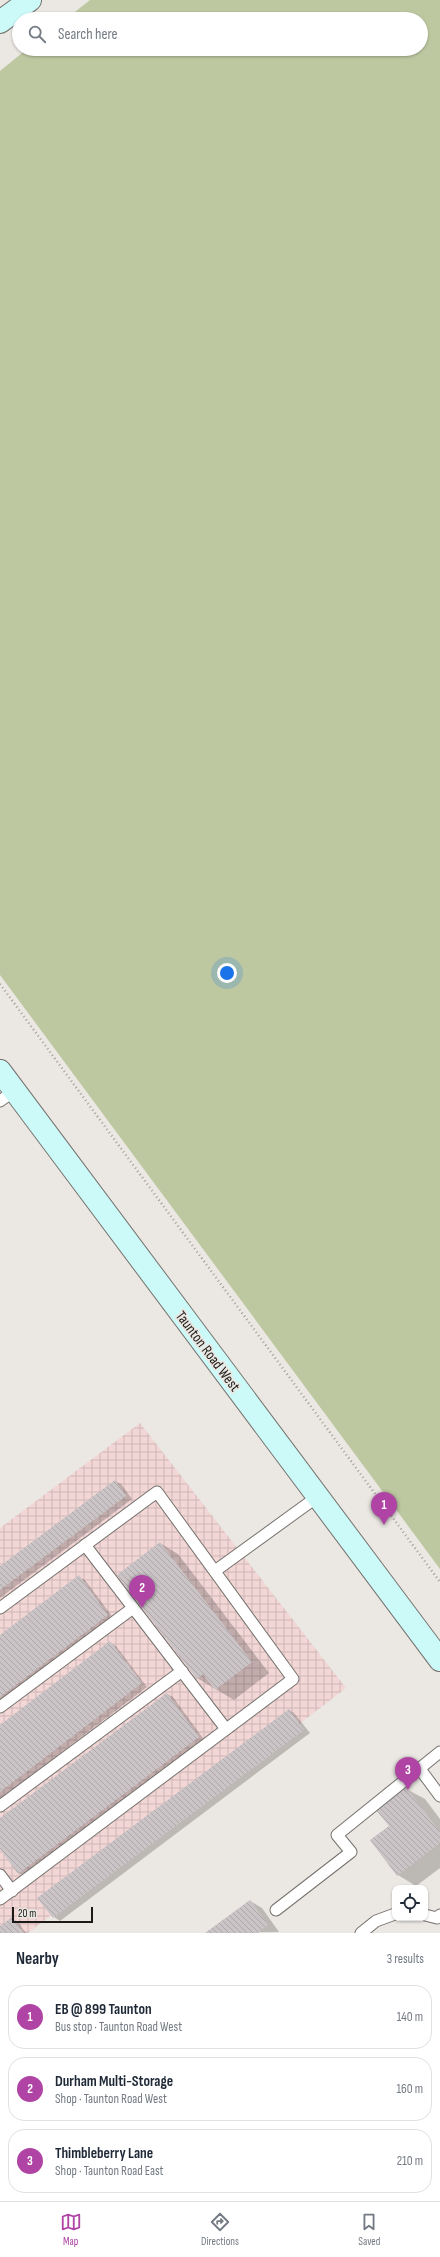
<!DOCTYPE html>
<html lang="en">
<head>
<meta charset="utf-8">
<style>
  body { margin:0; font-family:"Sofia Sans Condensed",sans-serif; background:#f6f6f7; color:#1f2937 }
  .controls { position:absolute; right:12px; bottom:12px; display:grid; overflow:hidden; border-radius:8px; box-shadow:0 1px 3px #0004 }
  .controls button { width:36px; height:36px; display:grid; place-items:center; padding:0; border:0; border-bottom:1px solid #e0e1e3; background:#fff; color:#1f2937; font:20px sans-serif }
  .scale { position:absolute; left:12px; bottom:10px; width:81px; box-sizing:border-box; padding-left:4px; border:2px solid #1b1a18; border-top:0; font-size:11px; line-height:14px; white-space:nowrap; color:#1b1a18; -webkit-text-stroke:3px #ebe7e2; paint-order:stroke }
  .you { position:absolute; left:227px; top:973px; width:14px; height:14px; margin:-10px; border:3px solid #fff; border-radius:50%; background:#1a73e8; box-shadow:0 0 0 6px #1a73e833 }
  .badge { display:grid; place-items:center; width:26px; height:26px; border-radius:50%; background:#af44a5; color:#fff; font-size:13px; font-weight:700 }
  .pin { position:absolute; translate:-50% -33px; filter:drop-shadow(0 1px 2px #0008) }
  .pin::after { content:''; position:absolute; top:21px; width:14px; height:12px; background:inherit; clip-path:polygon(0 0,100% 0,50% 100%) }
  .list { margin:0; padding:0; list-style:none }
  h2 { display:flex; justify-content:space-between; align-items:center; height:52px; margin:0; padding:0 16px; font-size:17px }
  h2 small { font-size:13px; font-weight:400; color:#747a83 }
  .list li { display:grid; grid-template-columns:26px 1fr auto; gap:12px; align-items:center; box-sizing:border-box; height:64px; margin:0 8px 8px; padding:0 8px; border:1px solid #e0e1e3; border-radius:16px }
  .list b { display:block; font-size:15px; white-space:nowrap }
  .list p { margin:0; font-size:13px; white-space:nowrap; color:#747a83 }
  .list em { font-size:13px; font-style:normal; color:#747a83 }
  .icon { flex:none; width:22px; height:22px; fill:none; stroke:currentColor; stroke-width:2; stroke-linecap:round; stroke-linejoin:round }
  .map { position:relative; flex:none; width:440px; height:1933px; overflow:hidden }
  .search { position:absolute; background:#fff; box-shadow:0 1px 3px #0004; left:12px; right:12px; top:12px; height:44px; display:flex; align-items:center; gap:10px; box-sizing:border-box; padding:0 14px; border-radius:22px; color:#747a83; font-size:15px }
  .sheet { height:268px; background:#fff }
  nav { display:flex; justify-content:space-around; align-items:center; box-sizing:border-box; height:56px; border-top:1px solid #e0e1e3; background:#fff; font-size:11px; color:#747a83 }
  nav a { display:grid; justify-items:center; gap:2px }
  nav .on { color:#af44a5 }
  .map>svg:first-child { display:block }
  .industrial { fill:url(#industrial-grid) }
  .grass { fill:#bdc8a1 }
  .shadow { fill:#0003 }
  .building { fill:url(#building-back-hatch) }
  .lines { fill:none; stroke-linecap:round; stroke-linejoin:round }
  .service-casing { stroke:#76726e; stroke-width:13 }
  .secondary-casing { stroke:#76726e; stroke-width:24 }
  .path { stroke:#a29f9b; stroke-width:2.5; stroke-dasharray:1 3; stroke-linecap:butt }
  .service { stroke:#fff; stroke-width:11 }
  .secondary { stroke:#cbfaf8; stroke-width:22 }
  .labels { text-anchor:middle; stroke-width:3.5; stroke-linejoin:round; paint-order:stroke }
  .street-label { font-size:15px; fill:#1b1a18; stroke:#ebe7e2 }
</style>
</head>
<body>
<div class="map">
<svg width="440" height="1933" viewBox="0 0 440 1933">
  <defs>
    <pattern id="industrial-grid" width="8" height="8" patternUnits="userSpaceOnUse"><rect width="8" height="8" fill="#f2d7d6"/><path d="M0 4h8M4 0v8" fill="none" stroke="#cfb8b7"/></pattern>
    <pattern id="building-back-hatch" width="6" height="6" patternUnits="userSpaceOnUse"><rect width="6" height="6" fill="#cbc4c7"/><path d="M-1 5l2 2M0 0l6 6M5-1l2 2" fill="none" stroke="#aea8aa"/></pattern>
  </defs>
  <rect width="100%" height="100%" fill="#ebe7e2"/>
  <polygon class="industrial" points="140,1423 346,1688 28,1933 0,1933 0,1528"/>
  <polygon class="grass" points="90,0 440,0 440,1569 0,975 0,71 27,49 421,49 421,19 66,19"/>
  <g class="shadow">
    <polygon points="115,1481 121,1484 132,1499 0,1598 0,1567"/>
    <polygon points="160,1543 178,1554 269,1673 234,1700 197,1678"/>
    <polygon points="79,1577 85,1580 114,1619 0,1704 0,1636"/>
    <polygon points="110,1643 116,1646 147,1687 0,1799 0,1727"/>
    <polygon points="167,1694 173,1697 205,1741 25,1876 19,1873 0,1848 0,1820"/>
    <polygon points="289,1710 294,1713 310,1733 60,1921 54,1917 39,1898"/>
    <polygon points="406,1789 425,1799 440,1819 440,1868 416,1886 398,1875 390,1827"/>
    <polygon points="250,1901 262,1908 279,1932 207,1933"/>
    <polygon points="12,1918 18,1922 26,1933 0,1933 0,1927"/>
  </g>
  <g class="building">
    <polygon points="115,1480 126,1496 0,1590 0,1566"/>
    <polygon points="160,1542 252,1662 215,1690 203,1674 197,1679 117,1575"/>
    <polygon points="79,1575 108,1615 0,1697 0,1635"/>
    <polygon points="110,1641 142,1683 0,1792 0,1725"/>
    <polygon points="167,1693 199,1737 18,1874 0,1849 0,1818"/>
    <polygon points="289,1709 304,1730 53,1918 37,1898"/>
    <polygon points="406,1787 440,1832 440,1843 397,1876 370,1840 389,1826 376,1810"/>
    <polygon points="250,1900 268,1925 258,1933 205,1933"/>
    <polygon points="12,1917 24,1933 0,1933 0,1926"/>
  </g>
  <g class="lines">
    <defs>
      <g id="service">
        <polyline points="0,1101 14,1091"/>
        <polyline points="85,1545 226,1729"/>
        <polyline points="215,1571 317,1497"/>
        <polyline points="0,1608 157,1492 293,1679 0,1899"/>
        <polyline points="0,1707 133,1608"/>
        <polyline points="420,1769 440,1796"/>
        <polyline points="0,1806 182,1671"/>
        <polyline points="0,1875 12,1891"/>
        <polyline points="276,1910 351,1852 337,1835 440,1752"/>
        <polyline points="425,1915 437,1918 440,1915"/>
        <polyline points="361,1933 376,1921 395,1914"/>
      </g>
      <g id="secondary">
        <polyline points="0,22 30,0"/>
        <polyline points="0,1071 440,1660"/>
      </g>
    </defs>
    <use href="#service" class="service-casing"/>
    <use href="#secondary" class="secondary-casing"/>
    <polyline class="path" points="0,984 440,1582"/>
    <use href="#service" class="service"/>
    <use href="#secondary" class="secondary"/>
  </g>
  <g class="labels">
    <g class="street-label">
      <text transform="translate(208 1351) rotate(53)" y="5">Taunton Road West</text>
    </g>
  </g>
</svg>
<div class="controls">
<button><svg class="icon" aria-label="locate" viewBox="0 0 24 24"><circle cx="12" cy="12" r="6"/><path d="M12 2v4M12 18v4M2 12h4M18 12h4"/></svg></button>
</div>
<div class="scale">20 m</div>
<div class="you"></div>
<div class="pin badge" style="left:384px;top:1525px">1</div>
<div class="pin badge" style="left:142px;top:1608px">2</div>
<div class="pin badge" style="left:408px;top:1790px">3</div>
<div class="search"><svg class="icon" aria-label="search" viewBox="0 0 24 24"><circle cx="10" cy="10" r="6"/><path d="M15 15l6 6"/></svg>Search here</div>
</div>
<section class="sheet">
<h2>Nearby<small>3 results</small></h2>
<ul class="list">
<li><span class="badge">1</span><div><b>EB @ 899 Taunton</b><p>Bus stop · Taunton Road West</p></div><em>140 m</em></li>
<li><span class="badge">2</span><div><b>Durham Multi-Storage</b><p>Shop · Taunton Road West</p></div><em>160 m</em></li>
<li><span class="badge">3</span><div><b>Thimbleberry Lane</b><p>Shop · Taunton Road East</p></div><em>210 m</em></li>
</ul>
</section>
<nav>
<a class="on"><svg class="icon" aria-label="map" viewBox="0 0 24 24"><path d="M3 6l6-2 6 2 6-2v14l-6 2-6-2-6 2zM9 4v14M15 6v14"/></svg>Map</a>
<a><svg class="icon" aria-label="directions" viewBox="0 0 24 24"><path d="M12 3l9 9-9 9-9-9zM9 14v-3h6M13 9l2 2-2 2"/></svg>Directions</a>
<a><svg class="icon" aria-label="saved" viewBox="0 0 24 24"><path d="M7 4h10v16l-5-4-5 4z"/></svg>Saved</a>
</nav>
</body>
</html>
